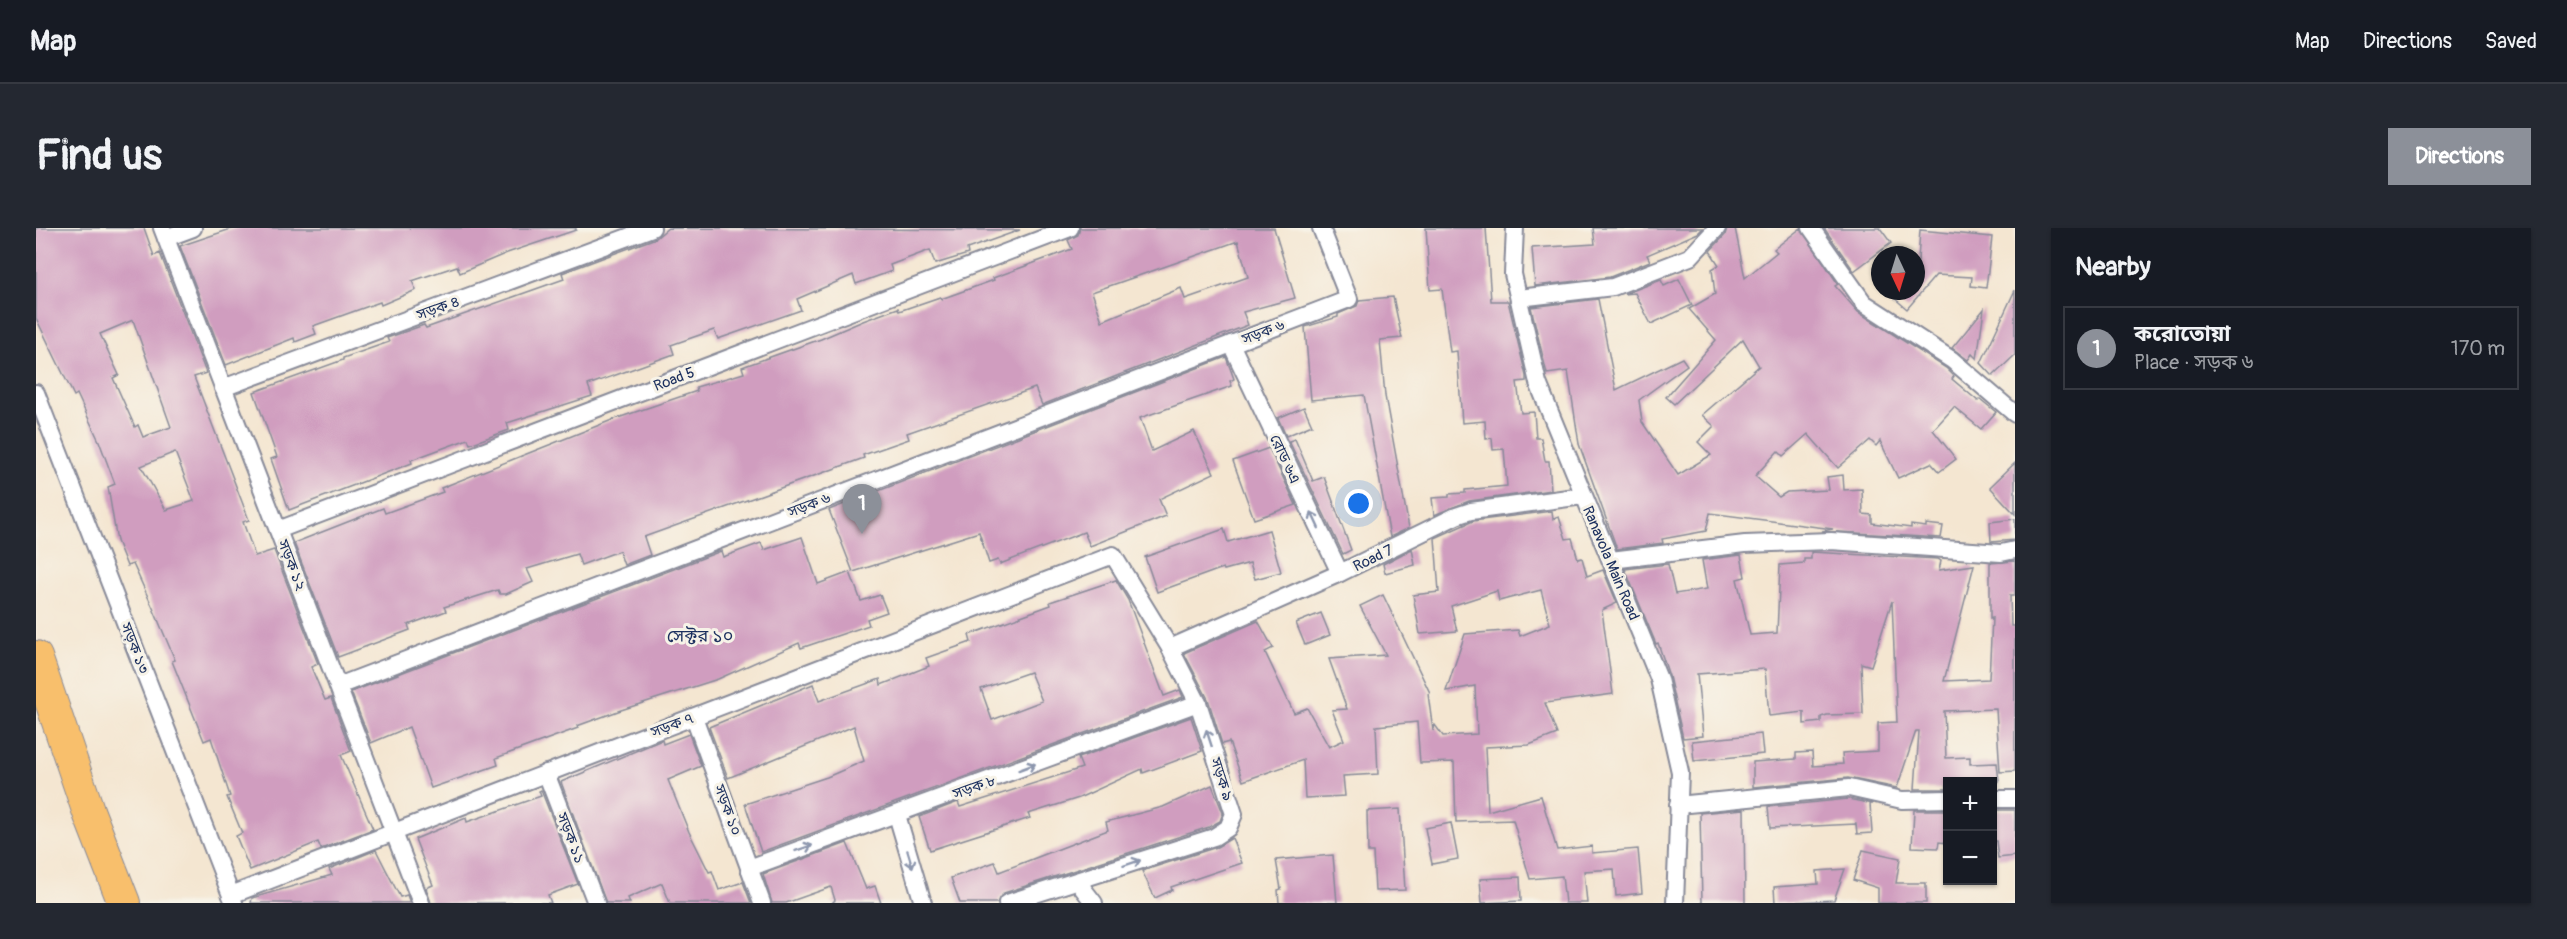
<!DOCTYPE html>
<html lang="en">
<head>
<meta charset="utf-8">
<style>
  body { margin:0; font-family:Pangolin,"Noto Sans Bengali",sans-serif; background:#242831; color:#f1f3f6 }
  .controls { position:absolute; right:18px; bottom:18px; display:grid; overflow:hidden; border-radius:0px; box-shadow:0 2px 4px #0004 }
  .controls button { width:54px; height:54px; display:grid; place-items:center; padding:0; border:0; border-bottom:2px solid #363941; background:#171b24; color:#f1f3f6; font:30px sans-serif }
  .compass { position:absolute; left:1835px; top:18px; width:54px; height:54px; border-radius:50%; background:#171b24; box-shadow:0 2px 4px #0004; rotate:176deg }
  .you { position:absolute; left:1323px; top:276px; width:21px; height:21px; margin:-15px; border:4px solid #fff; border-radius:50%; background:#1a73e8; box-shadow:0 0 0 9px #1a73e833 }
  .badge { display:grid; place-items:center; width:39px; height:39px; border-radius:50%; background:#8c9099; color:#fff; font-size:20px; font-weight:700 }
  .pin { position:absolute; translate:-50% -50px; filter:drop-shadow(0 2px 3px #0008) }
  .pin::after { content:''; position:absolute; top:32px; width:21px; height:18px; background:inherit; clip-path:polygon(0 0,100% 0,50% 100%) }
  .list { margin:0; padding:0; list-style:none }
  h2 { display:flex; justify-content:space-between; align-items:center; height:78px; margin:0; padding:0 24px; font-size:26px }
  h2 small { font-size:20px; font-weight:400; color:#9ea1a6 }
  .list li { display:grid; grid-template-columns:39px 1fr auto; gap:18px; align-items:center; box-sizing:border-box; height:84px; margin:0 12px 12px; padding:0 12px; border:2px solid #363941; border-radius:0px }
  .list b { display:block; font-size:22px; white-space:nowrap }
  .list p { margin:0; font-size:20px; white-space:nowrap; color:#9ea1a6 }
  .list em { font-size:20px; font-style:normal; color:#9ea1a6 }
  .map { position:relative; flex:none; width:1979px; height:675px; overflow:hidden; border-radius:0px }
  header { display:flex; align-items:center; gap:36px; box-sizing:border-box; height:84px; padding:0 30px; background:#171b24; border-bottom:2px solid #363941 }
  header strong { font-size:28px }
  nav { display:flex; gap:33px; margin-inline-start:auto; font-size:21px }
  .intro { display:flex; align-items:center; justify-content:space-between; box-sizing:border-box; height:144px; padding:0 36px }
  h1 { margin:0; font-size:42px }
  .button { padding:15px 27px; border-radius:0px; background:#8c9099; color:#fff; font-size:21px; font-weight:700 }
  main { display:flex; gap:36px; padding:0 36px }
  aside { flex:1; background:#171b24; border-radius:0px; box-shadow:0 2px 4px #0004 }
  .map>svg:first-child { display:block }
  .building { fill:#d09dbf; fill-rule:evenodd }
  .lines { fill:none; stroke-linecap:round; stroke-linejoin:round }
  .street-casing { stroke:#888a98; stroke-width:20 }
  .highway-casing { stroke:#888a98; stroke-width:34 }
  .street { stroke:#fff; stroke-width:16 }
  .highway { stroke:#f8bf6c; stroke-width:32 }
  .oneway { stroke:#8d97ae }
  .labels { text-anchor:middle; stroke-width:6; stroke-linejoin:round; paint-order:stroke }
  .street-label { font-size:15px; fill:#1b2f5e; stroke:#f7f3e8 }
  .quarter-label { font-size:18px; fill:#1b2f5e; stroke:#f7f3e8 }
</style>
</head>
<body>
<header>
<strong>Map</strong>
<nav><a>Map</a><a>Directions</a><a>Saved</a></nav>
</header>
<div class="intro"><h1>Find us</h1><a class="button">Directions</a></div>
<main>
<div class="map">
<svg width="1979" height="675" viewBox="0 0 1979 675">
  <rect width="100%" height="100%" fill="#f7f3e8"/>
  <filter id="ink" filterUnits="userSpaceOnUse"><feTurbulence type="fractalNoise" baseFrequency=".0167" numOctaves="2"/><feDisplacementMap in="SourceGraphic" scale="12" xChannelSelector="R" yChannelSelector="G"/><feConvolveMatrix kernelMatrix="1 2 1 2 8 2 1 2 1" color-interpolation-filters="sRGB"/></filter>
  <filter id="wash" filterUnits="userSpaceOnUse"><feTurbulence type="fractalNoise" baseFrequency=".008" numOctaves="4" result="noise"/><feDisplacementMap in="SourceGraphic" scale="24" xChannelSelector="R" yChannelSelector="G"/><feGaussianBlur stdDeviation="1.35" result="paint"/><feColorMatrix in="noise" values="0 0 0 0 0 0 0 0 0 0 0 0 0 0 0 0 0 1.4 0 .05"/><feComposite in="paint" operator="in"/></filter>
  <g filter="url(#wash)">
    <rect width="100%" height="100%" fill="#f4e6d1"/>
    <g id="blocks">
      <g class="building">
        <path d="M0 0H108L118 28 124 25 170 145 158 149 213 292 207 294 219 328 238 322 282 436 275 439 289 472 295 470 315 523 305 527 337 601 285 621 282 614 214 642 200 608 206 605 191 569 194 568 175 510 168 513 136 433 139 432 117 380 97 336 91 338 81 313 72 259 79 256 63 213 41 166 38 168 0 90ZM97 92 135 199 107 209 102 197 99 199 77 150 83 147 64 106ZM139 224 158 273 130 282 105 238Z"/>
        <polygon points="198,0 540,0 540,2 471,25 424,45 421,38 376,53 380,62 345,77 344,74 277,98 280,106 259,114 258,110 190,137 144,18"/>
        <polygon points="632,0 984,2 931,21 932,26 899,36 894,22 854,37 856,43 820,56 817,47 761,71 765,82 682,111 678,102 635,117 638,126 552,157 556,168 471,195 473,202 434,216 432,211 375,232 376,235 253,282 235,231 241,229 218,164 307,132 307,130 353,114 351,110 388,97 390,100 528,51 526,45 620,10"/>
        <path d="M1044 0H1238L1259 70 1207 84 1212 97 1006 177 999 160 871 205 873 211 827 227 828 230 608 309 614 327 588 337 583 323 545 337 541 326 491 341 497 354 470 366H464L462 362 408 379 410 383 372 397 374 402 302 429 258 315 347 280 349 285 407 264 405 260 576 192 661 163 660 159 708 145 706 139 785 111 827 93 862 80 863 83 904 69 905 71 958 52 957 50 1036 21 1032 12 1042 7ZM1202 13 1212 49 1149 71 1145 60 1066 93 1056 64Z"/>
        <polygon points="1390,0 1450,0 1455,73 1472,73 1490,148 1490,153 1481,154 1485,185 1498,184 1500,210 1505,210 1509,233 1513,233 1515,262 1433,273 1398,287 1396,270 1413,269 1413,266 1429,265 1429,262 1471,258 1468,221 1457,222 1456,210 1450,211 1449,193 1426,195 1421,123 1414,124 1406,61 1394,62"/>
        <polygon points="1557,0 1667,0 1662,5 1611,27 1614,33 1574,49 1499,58 1496,20 1559,16"/>
        <polygon points="1691,0 1699,0 1709,50 1741,24 1738,21 1765,0 1802,56 1799,58 1822,84 1910,140 1918,148 1916,151 1942,173 1944,171 1960,184 1945,201 1918,179 1897,202 1920,231 1903,244 1895,235 1862,250 1844,213 1840,218 1834,212 1802,240 1772,206 1747,228 1742,223 1719,248 1743,269 1751,264 1793,262 1791,249 1807,247 1808,262 1826,261 1827,286 1836,287 1836,295 1875,300 1875,297 1890,299 1890,296 1907,298 1905,310 1786,303 1797,301 1674,285 1670,303 1626,311 1627,315 1581,321 1543,216 1532,143 1511,146 1495,79 1562,71 1580,162 1646,130 1651,137 1603,172 1606,194 1642,247 1675,227 1662,214 1678,198 1666,187 1723,138 1707,111 1638,176 1630,169 1680,112 1653,81 1679,66 1676,41 1683,37 1674,23 1689,7"/>
        <polygon points="1788,0 1844,0 1855,15 1818,43"/>
        <polygon points="1884,2 1956,9 1950,60 1935,58 1936,49 1900,47 1871,81 1850,63 1880,63"/>
        <polygon points="1643,51 1656,77 1615,96 1599,65 1588,66 1625,52 1628,58"/>
        <polygon points="1979,62 1979,127 1957,148 1945,135"/>
        <polygon points="1357,69 1366,110 1344,112 1349,168 1373,300 1354,309 1328,167 1275,172 1269,99 1302,89 1302,86 1321,78 1323,72"/>
        <polygon points="1948,81 1941,131 1936,126 1932,132 1916,120"/>
        <polygon points="1190,129 1198,151 1194,153 1196,158 1104,190 1116,223 1158,203 1178,245 1123,271 1130,288 1054,318 1048,304 964,336 962,332 953,335 943,304 817,344 793,282"/>
        <polygon points="1268,179 1276,197 1250,208 1242,190"/>
        <polygon points="1259,211 1277,253 1288,249 1315,322 1307,326 1253,213"/>
        <polygon points="1233,220 1260,277 1218,291 1197,233"/>
        <polygon points="1979,235 1979,286 1954,259"/>
        <polygon points="1516,283 1517,291 1523,289 1530,311 1536,310 1542,331 1546,330 1551,348 1567,342 1581,375 1566,382 1577,466 1509,475 1521,506 1493,517 1449,519 1452,583 1505,568 1521,622 1556,618 1556,625 1602,621 1606,665 1580,668 1578,641 1548,643 1551,675 1529,675 1526,648 1494,651 1477,592 1420,594 1418,534 1384,535 1381,494 1340,498 1342,546 1307,548 1309,568 1269,570 1267,532 1207,553 1193,514 1186,516 1172,471 1148,425 1222,393 1237,420 1229,424 1258,485 1271,480 1293,519 1308,512 1296,482 1311,481 1293,431 1350,427 1324,378 1347,367 1394,465 1392,466 1397,503 1399,497 1407,508 1441,506 1439,458 1410,463 1429,406 1482,402 1484,408 1514,396 1505,362 1463,373 1461,363 1415,378 1421,403 1384,406 1377,367 1403,364 1399,310 1437,293"/>
        <polygon points="1979,291 1979,312 1955,314 1954,294"/>
        <polygon points="1188,301 1192,314 1233,302 1245,344 1219,351 1214,335 1188,342 1187,340 1121,364 1109,329"/>
        <polygon points="766,309 782,356 814,344 825,373 844,367 851,384 831,391 833,397 765,420 763,415 682,451 585,482 541,498 542,500 460,530 462,537 395,560 373,499 335,515 315,464 685,323 687,329 725,315 728,322"/>
        <polygon points="1376,321 1379,337 1349,345 1347,336"/>
        <polygon points="1775,324 1902,331 1905,333 1903,342 1938,337 1908,453 1953,451 1956,390 1954,391 1954,335 1979,333 1979,368 1974,368 1975,398 1979,398 1979,543 1964,544 1960,481 1908,483 1910,530 1934,529 1934,536 1961,535 1963,554 1911,554 1911,561 1879,561 1883,503 1880,503 1861,560 1812,550 1717,559 1717,534 1760,531 1760,525 1776,524 1777,538 1807,536 1806,525 1842,523 1842,495 1861,494 1856,373 1835,438 1825,435 1827,486 1791,487 1785,489 1785,494 1768,496 1768,484 1733,488 1729,441 1661,446 1667,508 1647,510 1633,448 1622,415 1620,416 1589,341 1632,336 1639,366 1671,361 1666,332 1705,327 1709,349 1701,351 1714,407 1741,405 1744,337 1768,335 1768,331 1775,331"/>
        <path d="M1080 352 1092 372 1128 468 1144 462 1147 469 725 624 709 576 791 549 828 533 818 498 692 550 673 499 777 456 783 473 844 451 845 457 893 438 890 430 935 414 933 407 1015 377 1014 374ZM994 444 1006 473 956 492 945 461Z"/>
        <polygon points="1285,385 1294,407 1269,417 1260,395"/>
        <polygon points="1155,489 1166,523 1107,545 1106,541 1043,570 992,586 994,590 894,622 883,589 922,574 924,579 1046,540 1042,530"/>
        <polygon points="653,506 665,538 632,552 653,604 673,644 676,643 683,662 707,654 715,675 634,675 626,655 592,670 594,675 570,675 525,554 626,512 627,516"/>
        <polygon points="1725,506 1727,526 1658,533 1656,513"/>
        <polygon points="1176,557 1187,585 1184,593 1173,599 968,665 961,675 924,675 915,650 959,634 963,644 1072,602 1070,594 1127,579"/>
        <polygon points="505,562 542,656 512,667 515,675 395,675 390,660 397,657 379,611 430,590 431,594 505,568 503,563"/>
        <polygon points="1812,571 1837,576 1834,576 1836,605 1821,606 1820,596 1734,600 1732,579"/>
        <polygon points="1364,581 1369,662 1339,663 1337,624 1332,624 1331,583"/>
        <polygon points="1708,581 1709,675 1666,675 1664,585"/>
        <polygon points="1878,582 1911,582 1911,615 1903,614 1902,620 1876,619"/>
        <polygon points="1956,582 1979,582 1979,628 1962,630 1960,613 1956,613"/>
        <polygon points="1415,595 1422,631 1396,636 1389,600"/>
        <polygon points="1196,610 1206,635 1135,659 1136,662 1119,670 1106,643 1181,619"/>
        <polygon points="811,615 830,661 839,658 845,675 796,675 799,672 795,659 750,675 736,675 727,646"/>
        <polygon points="340,622 364,669 371,667 374,675 215,675 216,670 296,647 293,641"/>
        <polygon points="1827,622 1864,630 1860,655 1890,655 1890,675 1842,675 1842,660 1817,652"/>
        <polygon points="1297,627 1301,675 1243,675 1242,662 1245,661 1240,632"/>
        <polygon points="1809,641 1798,672 1739,675 1738,659 1782,656 1781,643"/>
        <polygon points="1484,649 1485,673 1446,675 1444,651"/>
      </g>
    </g>
  </g>
  <g filter="url(#ink)">
    <use href="#blocks" fill-opacity="0" stroke="#888a98" stroke-width="1.5"/>
    <g class="lines">
      <defs>
        <g id="street">
          <polyline points="126,0 385,675"/>
          <polyline points="1479,0 1477,46 1502,155 1623,451 1644,544 1639,675"/>
          <polyline points="1775,0 1828,75 1916,132 1979,186"/>
          <polyline points="130,10 157,0"/>
          <polyline points="1483,70 1577,59 1654,29 1681,0"/>
          <polyline points="1195,116 1304,345"/>
          <polyline points="187,160 616,0"/>
          <polyline points="0,165 198,675"/>
          <polyline points="242,302 1034,0"/>
          <polyline points="1575,332 1709,316 1795,313 1965,325 1979,322"/>
          <polyline points="1134,420 1304,345 1420,288 1435,283 1547,268"/>
          <polyline points="302,458 1313,71 1285,0"/>
          <polyline points="658,489 726,675"/>
          <polyline points="510,545 560,675"/>
          <polyline points="1956,571 1979,571"/>
          <polyline points="1642,577 1813,560 1866,572 1912,571"/>
          <polyline points="861,587 887,675"/>
          <polyline points="713,640 1162,475"/>
          <polyline points="1041,653 1058,675"/>
          <polyline points="195,667 1077,327 1134,420 1162,475 1198,586 1192,600 1178,609 971,675"/>
        </g>
        <polyline id="highway" points="0,429 53,585 88,675"/>
      </defs>
      <use href="#street" class="street-casing"/>
      <use href="#highway" class="highway-casing"/>
      <use href="#street" class="street"/>
      <use href="#highway" class="highway"/>
    </g>
    <defs><path id="oneway-shaft" d="M-6 0H5M1.5-3L5.5 0L1.5 3" fill="none" stroke-width="1.6" stroke-linecap="round" stroke-linejoin="round" transform="scale(1.5)"/></defs>
    <g class="oneway">
      <use href="#oneway-shaft" transform="translate(1279 292) rotate(-115)"/>
      <use href="#oneway-shaft" transform="translate(1173 510) rotate(-108)"/>
      <use href="#oneway-shaft" transform="translate(991 539) rotate(-20)"/>
      <use href="#oneway-shaft" transform="translate(768 620) rotate(-19)"/>
      <use href="#oneway-shaft" transform="translate(874 631) rotate(73)"/>
      <use href="#oneway-shaft" transform="translate(1096 635) rotate(-18)"/>
    </g>
  </g>
  <g class="labels">
    <g class="street-label">
      <text transform="translate(402 80) rotate(-20)" y="5">সড়ক ৪</text>
      <text transform="translate(1227 104) rotate(-21)" y="5">সড়ক ৬</text>
      <text transform="translate(638 151) rotate(-21)" y="5">Road 5</text>
      <text transform="translate(1249 231) rotate(65)" y="5">রোড ৬এ</text>
      <text transform="translate(773 277) rotate(-21)" y="5">সড়ক ৬</text>
      <text transform="translate(1337 330) rotate(-26)" y="5">Road 7</text>
      <text transform="translate(1575 335) rotate(67)" y="5">Ranavola Main Road</text>
      <text transform="translate(256 337) rotate(69)" y="5">সড়ক ১২</text>
      <text transform="translate(99 420) rotate(69)" y="5">সড়ক ১৩</text>
      <text transform="translate(636 497) rotate(-21)" y="5">সড়ক ৭</text>
      <text transform="translate(1186 551) rotate(72)" y="5">সড়ক ৯</text>
      <text transform="translate(938 559) rotate(-20)" y="5">সড়ক ৮</text>
      <text transform="translate(692 582) rotate(70)" y="5">সড়ক ১০</text>
      <text transform="translate(535 610) rotate(69)" y="5">সড়ক ১১</text>
    </g>
    <g class="quarter-label">
      <text x="664" y="414">সেক্টর ১০</text>
    </g>
  </g>
</svg>
<div class="controls">
<button>+</button>
<button>−</button>
</div>
<svg class="compass" viewBox="-18 -18 36 36"><path d="M0-13l5 13h-10z" fill="#e53935"/><path d="M0 13l5-13h-10z" fill="#9ea1a6"/></svg>
<div class="you"></div>
<div class="pin badge" style="left:826px;top:306px">1</div>
</div>
<aside>
<h2>Nearby<small></small></h2>
<ul class="list">
<li><span class="badge">1</span><div><b>করোতোয়া</b><p>Place · সড়ক ৬</p></div><em>170 m</em></li>
</ul>
</aside>
</main>
</body>
</html>
